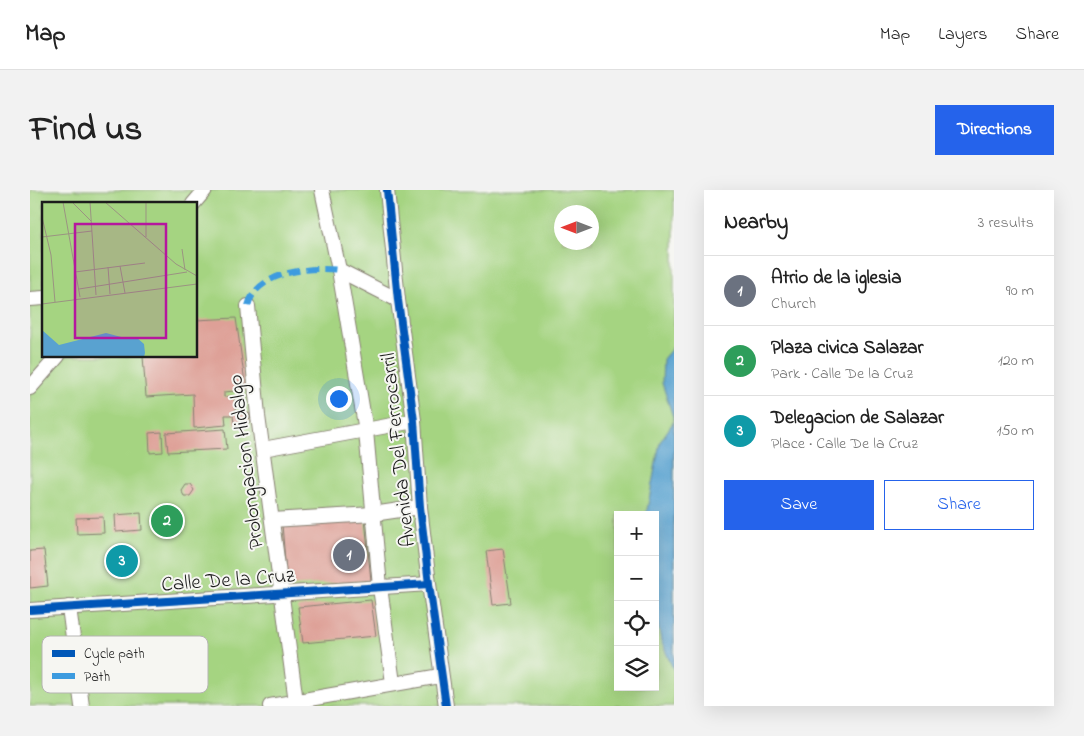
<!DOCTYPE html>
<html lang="en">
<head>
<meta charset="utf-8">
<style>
  body { margin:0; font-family:"Indie Flower",sans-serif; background:#f2f2f2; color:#222 }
  .controls { position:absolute; right:15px; bottom:15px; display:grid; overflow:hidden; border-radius:0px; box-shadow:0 5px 20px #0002 }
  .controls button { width:45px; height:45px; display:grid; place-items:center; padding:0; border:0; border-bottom:1px solid #e0e0e0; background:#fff; color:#222; font:25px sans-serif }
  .compass { position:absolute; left:524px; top:15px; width:45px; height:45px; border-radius:50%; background:#fff; box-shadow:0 5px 20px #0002; rotate:270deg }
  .you { position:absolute; left:308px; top:208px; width:18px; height:18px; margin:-12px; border:4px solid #fff; border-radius:50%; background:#1a73e8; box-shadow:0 0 0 8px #1a73e833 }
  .badge { display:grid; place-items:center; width:32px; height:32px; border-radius:50%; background:#2563eb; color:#fff; font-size:16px; font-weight:700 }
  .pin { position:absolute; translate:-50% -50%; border:2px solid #fff; box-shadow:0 1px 5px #0006 }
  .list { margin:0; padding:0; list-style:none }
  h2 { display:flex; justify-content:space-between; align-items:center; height:65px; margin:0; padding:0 20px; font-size:21px }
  h2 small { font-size:16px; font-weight:400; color:#767676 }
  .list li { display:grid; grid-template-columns:32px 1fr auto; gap:15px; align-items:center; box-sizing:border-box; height:70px; padding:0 20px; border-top:1px solid #e0e0e0 }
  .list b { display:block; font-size:19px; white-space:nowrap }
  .list p { margin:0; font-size:16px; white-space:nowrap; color:#767676 }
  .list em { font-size:16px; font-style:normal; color:#767676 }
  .actions { display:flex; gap:10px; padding:15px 20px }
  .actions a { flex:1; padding:11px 0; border:1px solid #2563eb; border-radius:0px; text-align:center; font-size:18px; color:#2563eb }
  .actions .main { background:#2563eb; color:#fff }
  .icon { flex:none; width:28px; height:28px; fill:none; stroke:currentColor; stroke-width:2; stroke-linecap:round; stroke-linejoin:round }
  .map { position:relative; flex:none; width:644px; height:516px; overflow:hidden; border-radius:0px }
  header { display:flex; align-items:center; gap:30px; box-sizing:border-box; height:70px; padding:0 25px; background:#fff; border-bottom:1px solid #e0e0e0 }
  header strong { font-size:24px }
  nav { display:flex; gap:28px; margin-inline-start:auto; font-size:18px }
  .intro { display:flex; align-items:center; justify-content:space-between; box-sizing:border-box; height:120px; padding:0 30px }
  h1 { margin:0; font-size:35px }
  .button { padding:12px 22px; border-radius:0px; background:#2563eb; color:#fff; font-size:18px; font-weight:700 }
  main { display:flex; gap:30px; padding:0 30px }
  aside { flex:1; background:#fff; border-radius:0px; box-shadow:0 5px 20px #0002 }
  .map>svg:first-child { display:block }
  .green { fill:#a5d481; stroke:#60784e; fill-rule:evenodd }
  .water { fill:#59a2d0; stroke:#3a5f76 }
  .building { fill:#dea097 }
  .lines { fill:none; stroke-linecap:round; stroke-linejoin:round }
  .minor-casing { stroke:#867f71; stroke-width:16 }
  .path { stroke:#867f71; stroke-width:2; stroke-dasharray:4 4; stroke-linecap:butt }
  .minor { stroke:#fff; stroke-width:14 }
  .quiet { stroke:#3c9bdf; stroke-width:6; stroke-dasharray:12 6; stroke-linecap:butt }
  .cycleway-casing { stroke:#f6f6f2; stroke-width:11 }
  .cycleway { stroke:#0057b8; stroke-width:8 }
  .labels { text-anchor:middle; stroke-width:4; stroke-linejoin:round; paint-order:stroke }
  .street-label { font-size:21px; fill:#1c1c1c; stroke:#f6f6f2 }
  .inset-road { fill:none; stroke:#9b9382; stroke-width:1 }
  .view { fill:#b5179e; fill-opacity:0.15; stroke:#b5179e; stroke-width:2.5 }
  .inset-edge { fill:none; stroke:#1c1c1c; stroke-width:2.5 }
  .key { fill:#f6f6f2; stroke:#b5b5b2; stroke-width:1 }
  .key-label { font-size:14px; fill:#1c1c1c }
</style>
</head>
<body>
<header>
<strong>Map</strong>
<nav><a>Map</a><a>Layers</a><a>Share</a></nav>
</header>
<div class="intro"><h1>Find us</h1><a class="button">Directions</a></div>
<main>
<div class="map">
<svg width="644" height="516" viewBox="0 0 644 516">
  <rect width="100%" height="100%" fill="#f6f6f2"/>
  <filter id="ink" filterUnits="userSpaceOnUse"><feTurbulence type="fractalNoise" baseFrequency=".02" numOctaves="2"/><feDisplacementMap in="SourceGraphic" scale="10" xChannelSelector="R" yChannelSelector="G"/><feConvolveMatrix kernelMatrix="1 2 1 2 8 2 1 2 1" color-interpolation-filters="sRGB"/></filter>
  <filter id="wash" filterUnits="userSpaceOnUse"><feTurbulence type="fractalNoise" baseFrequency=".0096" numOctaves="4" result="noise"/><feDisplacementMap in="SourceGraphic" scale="20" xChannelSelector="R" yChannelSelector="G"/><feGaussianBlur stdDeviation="1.12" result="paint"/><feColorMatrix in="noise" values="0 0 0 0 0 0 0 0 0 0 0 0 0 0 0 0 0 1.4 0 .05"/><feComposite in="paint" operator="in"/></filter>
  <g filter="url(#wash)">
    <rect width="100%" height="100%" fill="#efe2c6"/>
    <path class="green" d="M0 0H644V516H0ZM14 14H166V166H14ZM532 22H562V52H532ZM588 325H625V497H588Z"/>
    <g class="water">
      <polygon points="644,156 644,230 632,193 633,169"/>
      <polygon points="644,231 644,481 631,451 625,417 625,325 616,325 630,252"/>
    </g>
    <g id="blocks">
      <g class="building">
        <polygon points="206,128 216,200 194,202 194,207 204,206 206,224 219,223 220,232 204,234 203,225 195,225 196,235 164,238 163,204 116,207 113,166 166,166 166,130"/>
        <polygon points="195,239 197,259 138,262 136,243"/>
        <polygon points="132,242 133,262 120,263 119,243"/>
        <polygon points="155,294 160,294 164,300 160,306 154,306 151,300"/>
        <polygon points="111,323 112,340 86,342 85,325"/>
        <polygon points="73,327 74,343 47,344 46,328"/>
        <polygon points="335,329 341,391 257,396 252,334"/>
        <polygon points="473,359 481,413 463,415 456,361"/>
        <polygon points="14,360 18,396 0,398 0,361"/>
        <polygon points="86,362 97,362 98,380 87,381"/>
        <polygon points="341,410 346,446 273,453 268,417"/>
      </g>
    </g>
  </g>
  <g filter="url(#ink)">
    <use href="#blocks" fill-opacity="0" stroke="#867f71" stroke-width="1"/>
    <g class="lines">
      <defs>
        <g id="minor">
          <polyline points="292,0 309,80 336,241 350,397 363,493"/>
          <polyline points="357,0 368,110 384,231 390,317 399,394 416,516"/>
          <polyline points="163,14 175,0"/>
          <polyline points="309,80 368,110"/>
          <polyline points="0,109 14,108"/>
          <polyline points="218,116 228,226 266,512"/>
          <polyline points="0,198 28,166"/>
          <polyline points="233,259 384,231"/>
          <polyline points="242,330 343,324 390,317"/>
          <polyline points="39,417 52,516"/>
          <polyline points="0,420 399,394"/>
          <polyline points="240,516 410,486"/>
        </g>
      </defs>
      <use href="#minor" class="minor-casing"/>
      <polyline class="path" points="302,369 335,366"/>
      <use href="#minor" class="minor"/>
      <path class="quiet" d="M218 116C226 82 280 76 309 80"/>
      <defs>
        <g id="cycleway">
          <polyline points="357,0 368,110 384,231 390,317 399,394 416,516"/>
          <polyline points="0,420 399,394"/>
        </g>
      </defs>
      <use href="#cycleway" class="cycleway-casing"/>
      <use href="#cycleway" class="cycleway"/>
    </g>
  </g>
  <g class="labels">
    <g class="street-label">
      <text transform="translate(367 260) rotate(-96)" y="7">Avenida Del Ferrocarril</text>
      <text transform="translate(215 272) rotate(-97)" y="7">Prolongacion Hidalgo</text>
      <text transform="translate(198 389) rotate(-4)" y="7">Calle De la Cruz</text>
    </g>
  </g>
  <g transform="translate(12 12)">
    <rect width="155" height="155" fill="#efe2c6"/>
    <path d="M0 0H155V155H0Z" fill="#a5d481"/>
    <path d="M0 128 17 143 64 131 83 136 94 135 102 142 103 151 102 155H0Z" fill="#59a2d0"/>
    <path class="inset-road" d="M21 0 38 95M30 0 49 19M48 0 54 93M63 0 134 62 155 74M0 15 9 53 13 100M0 35 50 29M104 35V0M140 47 143 68M78 64 83 91M66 65 68 92M33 70 103 61M37 87 145 70M0 102 155 82"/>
    <path class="view" d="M33 22H124V136H33Z"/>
    <rect width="155" height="155" class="inset-edge"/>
  </g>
  <rect x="12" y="446" width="166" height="57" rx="8" class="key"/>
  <rect x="22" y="460" width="23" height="7" fill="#0057b8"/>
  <rect x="22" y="483" width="23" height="6" fill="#3c9bdf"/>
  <g class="key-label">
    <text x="54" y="468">Cycle path</text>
    <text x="54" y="491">Path</text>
  </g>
</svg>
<div class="controls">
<button>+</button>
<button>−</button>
<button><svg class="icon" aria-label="locate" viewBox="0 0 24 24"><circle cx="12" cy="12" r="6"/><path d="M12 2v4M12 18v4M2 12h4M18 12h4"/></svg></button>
<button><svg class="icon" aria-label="layers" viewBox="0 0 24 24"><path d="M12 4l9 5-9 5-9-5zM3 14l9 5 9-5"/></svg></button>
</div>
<svg class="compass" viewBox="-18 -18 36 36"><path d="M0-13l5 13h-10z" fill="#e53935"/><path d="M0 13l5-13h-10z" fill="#767676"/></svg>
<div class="you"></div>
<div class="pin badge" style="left:319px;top:365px;background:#6b7280">1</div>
<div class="pin badge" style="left:137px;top:331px;background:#2e9e5b">2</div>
<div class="pin badge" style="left:92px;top:371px;background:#0f9aa8">3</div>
</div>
<aside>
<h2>Nearby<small>3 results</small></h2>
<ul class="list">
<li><span class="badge" style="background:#6b7280">1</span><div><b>Atrio de la iglesia</b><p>Church</p></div><em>90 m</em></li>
<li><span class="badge" style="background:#2e9e5b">2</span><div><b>Plaza civica Salazar</b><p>Park · Calle De la Cruz</p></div><em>120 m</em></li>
<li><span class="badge" style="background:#0f9aa8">3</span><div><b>Delegacion de Salazar</b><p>Place · Calle De la Cruz</p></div><em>150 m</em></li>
</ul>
<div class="actions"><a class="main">Save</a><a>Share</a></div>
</aside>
</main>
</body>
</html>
